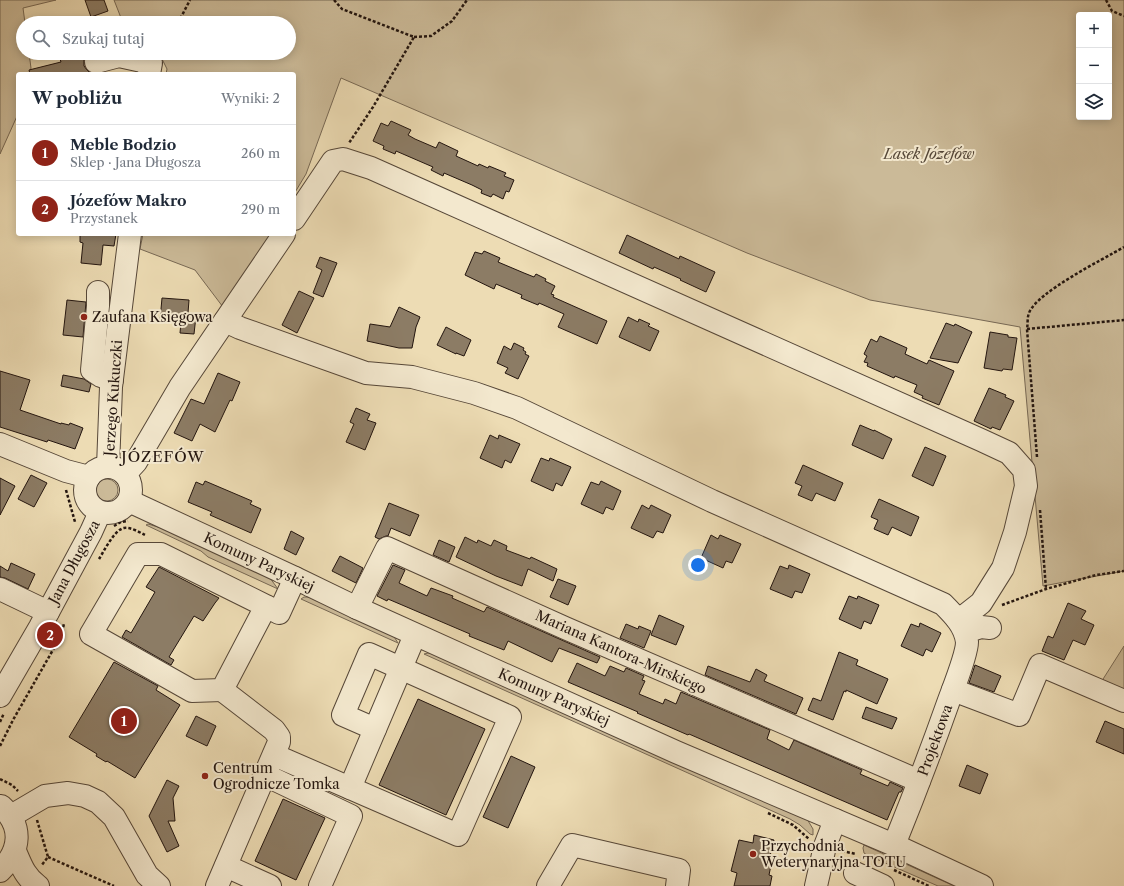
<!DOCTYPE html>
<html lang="pl">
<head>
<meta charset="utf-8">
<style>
  body { margin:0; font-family:"Libre Caslon Text",serif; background:#f2f2f3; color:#1f2937 }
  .controls { position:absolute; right:12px; top:12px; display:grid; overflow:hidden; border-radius:4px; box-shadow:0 2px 10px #0003 }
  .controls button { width:36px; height:36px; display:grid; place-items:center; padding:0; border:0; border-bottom:1px solid #e0e1e3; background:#fff; color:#1f2937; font:20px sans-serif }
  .you { position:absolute; left:698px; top:565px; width:14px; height:14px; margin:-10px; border:3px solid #fff; border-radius:50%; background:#1a73e8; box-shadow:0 0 0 6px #1a73e833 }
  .badge { display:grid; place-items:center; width:26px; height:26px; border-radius:50%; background:#8f2418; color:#fff; font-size:13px; font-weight:700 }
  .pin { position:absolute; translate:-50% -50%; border:2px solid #fff; box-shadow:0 1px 4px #0006 }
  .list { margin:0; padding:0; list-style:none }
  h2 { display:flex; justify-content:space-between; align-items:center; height:52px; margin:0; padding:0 16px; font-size:17px }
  h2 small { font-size:13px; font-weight:400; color:#747a83 }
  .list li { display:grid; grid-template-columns:26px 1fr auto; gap:12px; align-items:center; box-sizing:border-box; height:56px; padding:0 16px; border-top:1px solid #e0e1e3 }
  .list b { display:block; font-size:15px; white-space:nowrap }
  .list p { margin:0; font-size:13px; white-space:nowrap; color:#747a83 }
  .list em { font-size:13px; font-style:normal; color:#747a83 }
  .icon { flex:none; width:22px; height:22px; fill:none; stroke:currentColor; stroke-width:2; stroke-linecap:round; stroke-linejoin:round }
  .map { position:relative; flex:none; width:1124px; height:886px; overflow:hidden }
  .search { position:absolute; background:#fff; box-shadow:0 2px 10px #0003; left:16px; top:16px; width:280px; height:44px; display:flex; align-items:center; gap:10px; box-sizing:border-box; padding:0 14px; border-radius:22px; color:#747a83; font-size:15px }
  .panel { position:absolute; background:#fff; box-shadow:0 2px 10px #0003; left:16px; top:72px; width:280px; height:164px; border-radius:4px }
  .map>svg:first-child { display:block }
  .green { fill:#cbba98; stroke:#776854; fill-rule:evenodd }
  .building { fill:#8c7c65; stroke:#23150f }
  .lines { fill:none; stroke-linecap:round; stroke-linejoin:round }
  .minor-casing { stroke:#564738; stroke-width:24 }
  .path { stroke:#23150f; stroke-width:2.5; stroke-dasharray:3 2; stroke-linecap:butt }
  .minor { stroke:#f3e8ce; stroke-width:22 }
  .poi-dot { fill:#8f2418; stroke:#f3e8ce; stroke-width:1.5 }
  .labels { text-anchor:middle; stroke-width:4; stroke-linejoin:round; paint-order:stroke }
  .park-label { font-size:14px; font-style:italic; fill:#554738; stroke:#f3e8ce }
  .poi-label { font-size:14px; fill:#23150f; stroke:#f3e8ce; text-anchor:start }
  .street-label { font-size:14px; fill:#23150f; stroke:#f3e8ce }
  .neighbourhood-label { font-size:15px; letter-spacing:1px; fill:#23150f; stroke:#f3e8ce }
</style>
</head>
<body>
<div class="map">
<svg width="1124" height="886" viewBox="0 0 1124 886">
  <rect width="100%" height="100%" fill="#eddcb4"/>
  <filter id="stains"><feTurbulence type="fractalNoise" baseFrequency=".005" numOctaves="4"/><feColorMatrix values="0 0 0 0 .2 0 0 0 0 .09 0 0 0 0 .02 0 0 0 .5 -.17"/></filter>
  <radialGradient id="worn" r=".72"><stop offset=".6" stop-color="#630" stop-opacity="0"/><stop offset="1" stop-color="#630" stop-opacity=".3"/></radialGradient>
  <g class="green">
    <polygon points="0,0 56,0 23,8 25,23 23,23 23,53 29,53 31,68 30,74 18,74 18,114 0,154"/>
    <path d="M114 0H1124V571L1043 586 1020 327 870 300 747 253 341 78 306 174 294 194V74H166L167 69 159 53H289V23H123ZM1079 15H1109V117H1079Z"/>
    <polygon points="143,234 271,234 226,311 195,270 140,249"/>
    <circle cx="107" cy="490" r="11"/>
    <polygon points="148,524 178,533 270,578 278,589 208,557 201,551 146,525"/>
    <polygon points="304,597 309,597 393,635 398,643 301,599"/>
    <polygon points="1124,646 1124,697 1098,687"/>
    <polygon points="428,653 434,653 807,819 813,829 813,835 810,834 800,825 790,819 424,654"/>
    <polygon points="864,845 954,886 938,886 867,855 864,853 863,848"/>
  </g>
  <g class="building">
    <polygon points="85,0 104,0 108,11 91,17"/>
    <polygon points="58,53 84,53 85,56 84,59 84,66 87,70 91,74 30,74 29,70 61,62"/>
    <polygon points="391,121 411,130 408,135 415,139 436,148 439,142 458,151 456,156 478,166 479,164 488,168 489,166 506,173 504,176 514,180 509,192 506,191 503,199 493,194 491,197 481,193 482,190 472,185 444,173 443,176 431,170 433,167 396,151 395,154 383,149 384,146 373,141 381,123 388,126"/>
    <polygon points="80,234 116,234 114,246 103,245 101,265 81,263 83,243 80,242"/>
    <polygon points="627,235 679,259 680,256 715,272 706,292 680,280 681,279 654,267 653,269 619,253"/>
    <polygon points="484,251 500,258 498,262 524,273 534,277 536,274 546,279 545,281 555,286 551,294 554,295 553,297 607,321 597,344 558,327 564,314 539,303 538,305 521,298 522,295 496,284 494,289 465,275 475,252 482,254"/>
    <polygon points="320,257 337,263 323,297 313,293 322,270 316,267"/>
    <polygon points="299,291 314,298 297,333 282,325"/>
    <polygon points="162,298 189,300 188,313 196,316 194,334 180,333 181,322 160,320"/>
    <polygon points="67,300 86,302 83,337 63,335"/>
    <polygon points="399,307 420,317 416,327 412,348 399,348 367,341 370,324 390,327"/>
    <polygon points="628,317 638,322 639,319 650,324 648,326 659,331 650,351 619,337"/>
    <polygon points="946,323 954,326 955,324 972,332 958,363 930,358"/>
    <polygon points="446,327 471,340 464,356 456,353 456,354 437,345"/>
    <polygon points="990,332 1008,335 1008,337 1017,338 1012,370 1003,369 1002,371 984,368"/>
    <polygon points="880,336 907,348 905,354 927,364 929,360 954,371 939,405 922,398 923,396 914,392 917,385 895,376 894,378 867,366 868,363 864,362 867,356 864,354 871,339 877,342"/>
    <polygon points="514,343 524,348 523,350 526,352 525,354 529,356 518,379 505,373 508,368 497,363 504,346 511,350"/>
    <polygon points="0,371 30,380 20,410 61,424 61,423 69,425 70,423 83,428 75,449 48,440 47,442 0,427"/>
    <polygon points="218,373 240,382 232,401 230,400 215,432 200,424 192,441 174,433 191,399 204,404"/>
    <polygon points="63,375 84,379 91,384 89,392 61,386"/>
    <polygon points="989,388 1006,395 1005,397 1014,401 1000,430 992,427 991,429 974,421"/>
    <polygon points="356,408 370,414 367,420 376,423 365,450 346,442 354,424 350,422"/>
    <polygon points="860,425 874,431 874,430 892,439 883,459 852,445"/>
    <polygon points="490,435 498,439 499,435 520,444 511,463 505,460 502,468 480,458"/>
    <polygon points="925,447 946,456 933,486 912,476"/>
    <polygon points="541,458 549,461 550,458 571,467 562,486 556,483 553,491 531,481"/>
    <polygon points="803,465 843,483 835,501 816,493 812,501 798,495 802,486 795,483"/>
    <polygon points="31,475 47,483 34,507 18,499"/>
    <polygon points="0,478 15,486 0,515"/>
    <polygon points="205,481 252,501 250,504 261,509 251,533 210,515 212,512 188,502 196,482 203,485"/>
    <polygon points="601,481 621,491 613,510 606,507 603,514 581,504 591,482 599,485"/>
    <polygon points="879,499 919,517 911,536 892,527 888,535 874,529 878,520 871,517"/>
    <polygon points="389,503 419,515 410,536 391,528 388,536 386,536 379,539 375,537"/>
    <polygon points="642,505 649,509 651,505 671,515 663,533 657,531 653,538 631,528"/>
    <polygon points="291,531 304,538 296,555 284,549"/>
    <polygon points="711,535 718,539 720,535 741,544 732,563 726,561 723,568 701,558"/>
    <polygon points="465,537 477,543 478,540 491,546 494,540 507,546 506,550 530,559 531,557 557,569 553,581 528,569 522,586 496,576 456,557"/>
    <polygon points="439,540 455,547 449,562 433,555"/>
    <polygon points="340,556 363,568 356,583 332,571"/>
    <polygon points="11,563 35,574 28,589 5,578 0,577 0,566 8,571"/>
    <polygon points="393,565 405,570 399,583 427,596 431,588 453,596 452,598 484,612 487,607 600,657 597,663 559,648 552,662 508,641 504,650 469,636 470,634 388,599 387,601 377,596"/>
    <polygon points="789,565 810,574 802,593 795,591 792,598 770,589 780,566 788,569"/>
    <polygon points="159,567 219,598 215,603 203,621 194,616 169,657 174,660 171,665 122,637 126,630 131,633 155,592 146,587"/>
    <polygon points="558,579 576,586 568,605 550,597"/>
    <polygon points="849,596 857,599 858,596 879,605 871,624 864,621 861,629 839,619"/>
    <polygon points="1068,603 1086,611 1081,619 1094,625 1085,645 1073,640 1064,660 1042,651 1048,636 1053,638"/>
    <polygon points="659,615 684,626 676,645 651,635"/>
    <polygon points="920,623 941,633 932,652 926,649 923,656 901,646 911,624 919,627"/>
    <polygon points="626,624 638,629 639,626 651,631 644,648 620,638"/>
    <polygon points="839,652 858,660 856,665 888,679 877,704 846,690 846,692 844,691 833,720 808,710 813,698 821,701"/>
    <polygon points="114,662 158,686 156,690 180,705 135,778 107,761 106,762 96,756 97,754 69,737"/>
    <polygon points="577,663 605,676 610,666 624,672 626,668 644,676 642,680 645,681 639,694 663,704 665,699 676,704 681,692 770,730 767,739 789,750 794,740 862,770 860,774 888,786 890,782 903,788 901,792 899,792 887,820 689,734 688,735 637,713 638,712 568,682"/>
    <polygon points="975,665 1001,676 994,692 969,683"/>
    <polygon points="708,666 750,682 756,669 767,675 764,681 803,698 796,714 705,675"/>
    <polygon points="418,699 485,729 446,815 379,785"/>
    <polygon points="866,707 897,718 892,729 862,718"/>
    <polygon points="196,716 216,726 207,746 186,736"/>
    <polygon points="1105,721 1124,729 1124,754 1096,742"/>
    <polygon points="511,756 535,767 508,828 483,817"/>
    <polygon points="967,765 988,774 980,794 959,786"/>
    <polygon points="167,780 179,786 173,798 175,821 168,821 179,846 167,852 149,816"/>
    <polygon points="283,799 325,818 296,880 255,861"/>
    <polygon points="754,835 774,840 768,864 771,865 769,875 772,876 770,886 734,886 737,873 731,871 739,840 753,843"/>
  </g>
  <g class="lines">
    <defs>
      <g id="minor">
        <polyline points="96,62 119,56 151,63 149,74"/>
        <polyline points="294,219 333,161 343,159 371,168 981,440 1009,453 1024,470 1026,486 1015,532 1003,568 981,603 967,614 957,619"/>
        <polyline points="98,292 98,306 92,370 101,376 112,380"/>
        <path d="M225 321 240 328 366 373 412 377 474 393 517 408 712 501 943 604C954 615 965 626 967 642 967 655 953 689 948 703 931 751 913 798 894 845"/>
        <polyline points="0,444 66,471 89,477"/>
        <circle cx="108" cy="490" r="23"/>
        <polyline points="108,467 111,387 130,234"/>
        <polyline points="125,474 136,462 180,387 284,234"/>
        <polyline points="129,501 295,578 357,608 676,752 894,845 982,886"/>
        <polyline points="0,589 48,612"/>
        <polyline points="266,606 222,690 192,691 91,634 138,554 161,554 266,606 279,613 295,578"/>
        <polyline points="357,608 387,548 565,628 919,781"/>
        <polyline points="965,632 981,627 990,628"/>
        <polyline points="953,690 1019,715 1040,665 1124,701"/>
        <polyline points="0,696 40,627 91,532 100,512"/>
        <polyline points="274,755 458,835 510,717 369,654 343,715 375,729"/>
        <polyline points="265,775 351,816 320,886"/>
        <polyline points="350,788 415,635"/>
        <polyline points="11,816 45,796 68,793 85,796 98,802 114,817 147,875 159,886"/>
        <path d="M15 851C21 865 25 877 38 886"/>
        <polyline points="226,866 270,886"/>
        <path d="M0 871C21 850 23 826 1 806"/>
        <polyline points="855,873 883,886"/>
        <polyline points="217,886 279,742 279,737 274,730 222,690"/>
        <polyline points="548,886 572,845 679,870 677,886"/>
        <polyline points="816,886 825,846 835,820"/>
      </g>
    </defs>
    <use href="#minor" class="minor-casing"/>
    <g class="path">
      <polyline points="334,0 342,9 414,37 373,107 349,143"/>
      <polyline points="1106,0 1112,11 1124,16"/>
      <polyline points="178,23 190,0"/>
      <polyline points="414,37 431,36 452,21 467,0"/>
      <polyline points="1027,329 1124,320"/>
      <path d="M1037 457 1027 329C1028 324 1027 318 1029 313 1037 292 1102 260 1124 247"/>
      <polyline points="66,490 75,522"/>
      <polyline points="1040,510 1046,589"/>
      <polyline points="114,526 121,522 128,521"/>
      <path d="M99 559C104 551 115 529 124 528 131 527 139 532 145 535"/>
      <polyline points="1002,605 1046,589 1096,575 1124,571"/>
      <polyline points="0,722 4,713"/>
      <polyline points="0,746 13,720 62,634 64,623"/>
      <polyline points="0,779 12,785 18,791"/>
      <polyline points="768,813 793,825 809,839"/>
      <polyline points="37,820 48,857 41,866"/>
      <polyline points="842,851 856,854"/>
      <polyline points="48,857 114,886"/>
      <polyline points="894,870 929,886"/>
    </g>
    <use href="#minor" class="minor"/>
  </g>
  <g class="poi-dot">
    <circle cx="84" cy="317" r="4"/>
    <circle cx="205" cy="776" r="4"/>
    <circle cx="753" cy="854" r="4"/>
  </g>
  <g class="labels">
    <g class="park-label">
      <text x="929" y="159">Lasek Józefów</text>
    </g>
    <g class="poi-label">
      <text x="92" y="322">Zaufana Księgowa</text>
      <text x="213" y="773">Centrum<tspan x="213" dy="16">Ogrodnicze Tomka</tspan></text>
      <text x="761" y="851">Przychodnia<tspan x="761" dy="16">Weterynaryjna TOTU</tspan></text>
    </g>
    <g class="street-label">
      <text transform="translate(113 398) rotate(-86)" y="5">Jerzego Kukuczki</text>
      <text transform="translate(74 562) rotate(-62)" y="5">Jana Długosza</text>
      <text transform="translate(259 562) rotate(25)" y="5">Komuny Paryskiej</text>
      <text transform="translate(621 652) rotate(24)" y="5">Mariana Kantora-Mirskiego</text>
      <text transform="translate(554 697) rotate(24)" y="5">Komuny Paryskiej</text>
      <text transform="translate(935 740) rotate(-70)" y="5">Projektowa</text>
    </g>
    <g class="neighbourhood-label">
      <text x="163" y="462">JÓZEFÓW</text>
    </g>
  </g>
  <rect width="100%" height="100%" filter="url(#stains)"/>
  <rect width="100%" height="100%" fill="url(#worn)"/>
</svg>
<div class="controls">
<button>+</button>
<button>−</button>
<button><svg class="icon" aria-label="layers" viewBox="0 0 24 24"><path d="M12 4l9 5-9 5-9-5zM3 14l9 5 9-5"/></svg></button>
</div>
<div class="you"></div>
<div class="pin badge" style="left:124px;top:721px">1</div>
<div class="pin badge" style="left:50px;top:635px">2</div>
<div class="search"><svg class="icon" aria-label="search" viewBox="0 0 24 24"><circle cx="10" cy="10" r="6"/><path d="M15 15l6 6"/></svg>Szukaj tutaj</div>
<section class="panel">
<h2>W pobliżu<small>Wyniki: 2</small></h2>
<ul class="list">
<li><span class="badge">1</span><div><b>Meble Bodzio</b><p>Sklep · Jana Długosza</p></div><em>260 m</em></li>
<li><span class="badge">2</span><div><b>Józefów Makro</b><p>Przystanek</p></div><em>290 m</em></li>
</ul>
</section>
</div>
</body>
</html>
